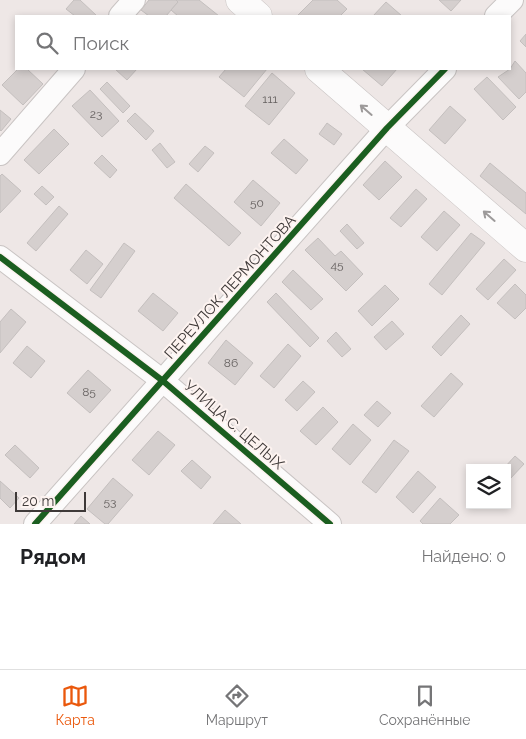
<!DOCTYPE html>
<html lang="ru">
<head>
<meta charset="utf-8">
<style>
  body { margin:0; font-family:Raleway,sans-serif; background:#f2f2f2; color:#202124 }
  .controls { position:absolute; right:15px; bottom:15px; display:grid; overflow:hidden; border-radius:0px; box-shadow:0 2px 8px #0003 }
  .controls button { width:45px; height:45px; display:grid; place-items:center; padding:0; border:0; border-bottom:1px solid #e0e0e0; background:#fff; color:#202124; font:25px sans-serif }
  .scale { position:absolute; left:15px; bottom:12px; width:71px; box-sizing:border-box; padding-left:5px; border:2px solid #3e3938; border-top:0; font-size:14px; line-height:18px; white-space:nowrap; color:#3e3938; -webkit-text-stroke:4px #fdf3f0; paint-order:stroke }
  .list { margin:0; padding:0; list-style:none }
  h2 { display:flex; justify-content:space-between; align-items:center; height:65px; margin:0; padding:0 20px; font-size:21px }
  h2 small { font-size:16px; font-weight:400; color:#757577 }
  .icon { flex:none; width:28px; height:28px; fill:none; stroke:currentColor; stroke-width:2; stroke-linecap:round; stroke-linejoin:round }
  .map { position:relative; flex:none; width:526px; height:524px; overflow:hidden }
  .search { position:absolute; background:#fff; box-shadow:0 2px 8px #0003; left:15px; right:15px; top:15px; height:55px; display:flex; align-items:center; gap:12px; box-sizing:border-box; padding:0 18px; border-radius:0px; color:#757577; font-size:19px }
  .sheet { height:145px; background:#fff }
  nav { display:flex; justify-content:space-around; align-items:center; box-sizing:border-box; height:70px; border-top:1px solid #e0e0e0; background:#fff; font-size:14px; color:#757577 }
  nav a { display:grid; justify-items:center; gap:2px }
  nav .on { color:#ea580c }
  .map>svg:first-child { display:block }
  .building { fill:#d5cfce; stroke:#c4bfbe }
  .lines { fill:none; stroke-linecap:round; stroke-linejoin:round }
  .street-casing { stroke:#c9c4c3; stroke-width:24 }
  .secondary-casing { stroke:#c9c4c3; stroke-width:29 }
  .street { stroke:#fcfbfb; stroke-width:22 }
  .secondary { stroke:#fcfbfb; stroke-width:28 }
  .cycleway-casing { stroke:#fdf3f0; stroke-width:9 }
  .cycleway { stroke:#1b5e20; stroke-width:6 }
  .oneway { stroke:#9d9a9a }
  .labels { text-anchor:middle; stroke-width:4; stroke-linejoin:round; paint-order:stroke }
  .number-label { font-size:12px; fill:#65605f }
  .street-label { font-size:15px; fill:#3e3938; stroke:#fdf3f0 }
</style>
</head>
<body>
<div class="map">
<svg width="526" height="524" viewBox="0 0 526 524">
  <rect width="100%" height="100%" fill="#eee7e6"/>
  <g class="building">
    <polygon points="74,0 80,0 97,16 75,16 66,9"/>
    <polygon points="149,0 176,0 178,2 166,16 149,16 141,10"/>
    <polygon points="176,0 199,0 219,16 178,16 171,10 178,2"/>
    <polygon points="313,0 337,0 347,9 340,16 297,16"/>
    <polygon points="439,0 461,0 451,11"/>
    <polygon points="386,2 402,16 373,16"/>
    <polygon points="526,34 526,47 520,41"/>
    <polygon points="515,61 526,73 526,92 519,99 498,77 510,69"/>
    <polygon points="18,69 27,69 43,84 23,105 2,85"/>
    <polygon points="115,69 137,69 127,80"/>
    <polygon points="226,69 267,69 244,97 219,77"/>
    <polygon points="362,69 397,69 382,86"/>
    <polygon points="272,73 295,93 269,125 245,106"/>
    <polygon points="487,77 516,107 503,120 474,89"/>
    <polygon points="107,82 130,106 123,113 100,89"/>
    <polygon points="90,90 119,121 102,137 72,106"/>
    <polygon points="450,106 466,120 445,144 429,130"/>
    <polygon points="0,110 11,119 1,131 0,130"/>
    <polygon points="135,113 154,131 146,140 127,121"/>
    <polygon points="327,123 342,134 334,145 319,134"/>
    <polygon points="54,129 69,144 39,174 24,160"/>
    <polygon points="284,139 308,160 296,174 271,153"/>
    <polygon points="160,143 175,162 167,168 152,150"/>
    <polygon points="205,146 214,153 198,172 189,164"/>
    <polygon points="102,155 117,170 110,178 94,163"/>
    <polygon points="385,161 402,177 379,200 363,185"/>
    <polygon points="490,163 526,193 526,214 480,176"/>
    <polygon points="2,174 21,191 0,213 0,176"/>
    <polygon points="253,180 280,203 261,226 234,202"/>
    <polygon points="186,184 241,233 229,246 174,198"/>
    <polygon points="42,186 54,197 46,205 34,194"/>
    <polygon points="416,189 427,199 401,227 390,218"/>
    <polygon points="59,206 68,214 36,251 27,243"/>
    <polygon points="444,211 460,225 437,251 421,237"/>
    <polygon points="347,224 364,243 357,249 340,231"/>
    <polygon points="471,233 485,243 442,295 429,284"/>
    <polygon points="318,238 335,256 341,251 363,274 346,291 305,250"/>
    <polygon points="124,243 135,251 101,298 90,290"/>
    <polygon points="86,250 103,264 87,284 70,270"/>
    <polygon points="504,259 516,270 488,300 476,289"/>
    <polygon points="293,270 323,299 311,310 282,282"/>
    <polygon points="515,284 526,295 526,308 515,319 497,303"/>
    <polygon points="385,285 399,299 372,326 358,311"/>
    <polygon points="153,293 178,313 163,331 138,311"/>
    <polygon points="276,293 319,338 310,347 267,302"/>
    <polygon points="11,309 26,322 0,353 0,322"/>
    <polygon points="461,315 470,324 441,356 432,347"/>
    <polygon points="392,321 404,334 386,350 374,337"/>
    <polygon points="336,332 351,349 342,357 327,341"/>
    <polygon points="226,340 253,363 235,385 208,363"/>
    <polygon points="288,344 301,356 274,388 260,376"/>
    <polygon points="27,346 45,361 31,378 13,363"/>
    <polygon points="88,370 111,390 90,413 67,393"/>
    <polygon points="451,373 463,384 434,417 421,406"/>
    <polygon points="303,381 315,392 297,411 285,400"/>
    <polygon points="377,401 391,413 378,427 364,415"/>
    <polygon points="323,407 338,422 316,445 300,431"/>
    <polygon points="353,424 371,440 350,465 332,449"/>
    <polygon points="158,431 175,445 149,475 132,460"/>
    <polygon points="394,440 409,451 376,493 362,482"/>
    <polygon points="15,445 39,468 30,478 5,455"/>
    <polygon points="515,456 524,464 509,480 507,468 504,468"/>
    <polygon points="192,460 211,477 201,489 181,471"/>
    <polygon points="418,471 436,487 413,513 396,497"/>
    <polygon points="113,478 133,495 108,524 105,524 87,509"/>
    <polygon points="0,481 19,498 10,508 0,498"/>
    <polygon points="440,498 459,515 450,524 423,524 420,521"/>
    <polygon points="225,510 241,524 213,524"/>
    <polygon points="81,516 90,524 74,524"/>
  </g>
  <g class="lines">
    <defs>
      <g id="street">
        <polyline points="120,16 134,0"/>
        <polyline points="496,16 512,0"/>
        <polyline points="0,154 74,69"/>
        <polyline points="0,257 163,381 330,524"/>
        <polyline points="35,524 387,128 445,69"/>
      </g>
      <g id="secondary">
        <polyline points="240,0 258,16"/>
        <polyline points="319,69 526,248"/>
      </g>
    </defs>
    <use href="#street" class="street-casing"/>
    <use href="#secondary" class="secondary-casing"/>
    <use href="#street" class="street"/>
    <use href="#secondary" class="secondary"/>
    <defs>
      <g id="cycleway">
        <polyline points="0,257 163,381 330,524"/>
        <polyline points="35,524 387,128 445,69"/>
      </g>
    </defs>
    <use href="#cycleway" class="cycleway-casing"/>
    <use href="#cycleway" class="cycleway"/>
  </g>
  <defs><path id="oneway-shaft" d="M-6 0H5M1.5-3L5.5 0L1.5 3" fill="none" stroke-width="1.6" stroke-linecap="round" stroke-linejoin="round" transform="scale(1.25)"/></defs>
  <g class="oneway">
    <use href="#oneway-shaft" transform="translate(366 110) rotate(-139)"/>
    <use href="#oneway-shaft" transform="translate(489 216) rotate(-139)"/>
  </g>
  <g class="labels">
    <g class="number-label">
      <text x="270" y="103">111</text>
      <text x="96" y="118">23</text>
      <text x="257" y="207">50</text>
      <text x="337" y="269">45</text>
      <text x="231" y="367">86</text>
      <text x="89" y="396">85</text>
      <text x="110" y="506">53</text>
    </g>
    <g class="street-label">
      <text transform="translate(230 287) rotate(-48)" y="5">ПЕРЕУЛОК ЛЕРМОНТОВА</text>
      <text transform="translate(234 425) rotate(41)" y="5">УЛИЦА С. ЦЕЛЫХ</text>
    </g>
  </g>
</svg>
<div class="controls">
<button><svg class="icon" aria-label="layers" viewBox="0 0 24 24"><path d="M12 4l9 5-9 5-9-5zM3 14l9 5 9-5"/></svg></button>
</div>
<div class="scale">20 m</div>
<div class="search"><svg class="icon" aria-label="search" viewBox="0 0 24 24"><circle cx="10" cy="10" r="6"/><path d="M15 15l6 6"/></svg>Поиск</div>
</div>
<section class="sheet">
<h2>Рядом<small>Найдено: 0</small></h2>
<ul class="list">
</ul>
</section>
<nav>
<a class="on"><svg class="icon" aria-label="map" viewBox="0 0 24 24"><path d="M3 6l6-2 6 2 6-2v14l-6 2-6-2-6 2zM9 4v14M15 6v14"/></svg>Карта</a>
<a><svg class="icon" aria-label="directions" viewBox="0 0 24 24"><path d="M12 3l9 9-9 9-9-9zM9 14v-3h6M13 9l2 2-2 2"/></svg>Маршрут</a>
<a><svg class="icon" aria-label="saved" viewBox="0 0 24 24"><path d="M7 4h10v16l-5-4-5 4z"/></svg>Сохранённые</a>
</nav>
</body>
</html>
